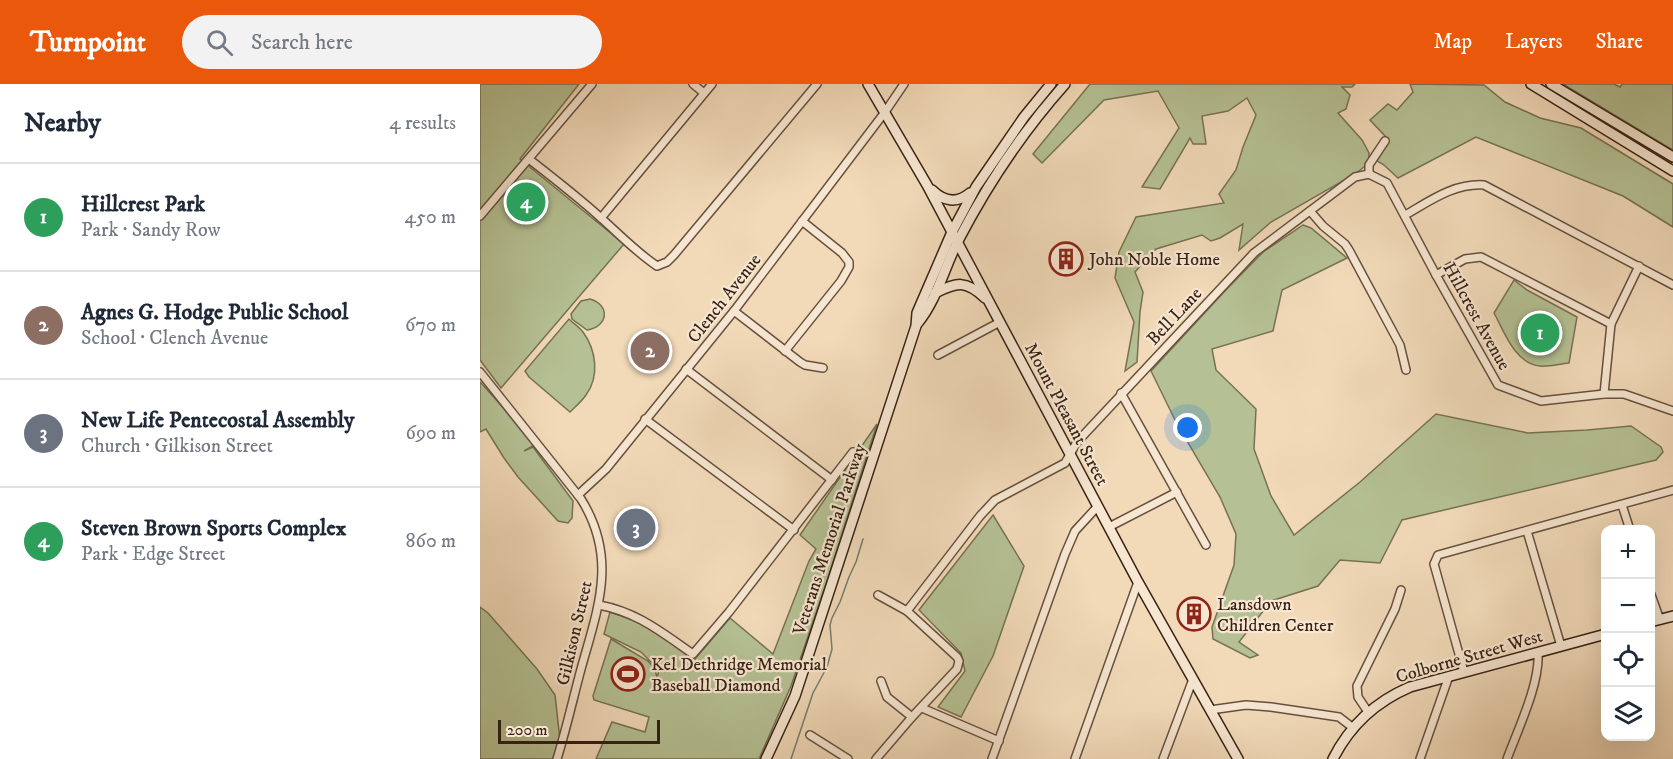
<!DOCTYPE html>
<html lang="en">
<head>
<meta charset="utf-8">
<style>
  body { margin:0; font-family:"IM FELL DW Pica",serif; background:#f2f2f3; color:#1f2937 }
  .controls { position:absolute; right:18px; bottom:18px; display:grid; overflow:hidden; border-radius:12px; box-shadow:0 6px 24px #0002 }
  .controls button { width:54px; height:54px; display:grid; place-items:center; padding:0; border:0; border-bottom:2px solid #e0e1e3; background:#fff; color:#1f2937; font:30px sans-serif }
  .scale { position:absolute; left:18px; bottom:15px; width:162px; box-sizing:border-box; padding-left:6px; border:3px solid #382215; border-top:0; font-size:16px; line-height:21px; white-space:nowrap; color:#382215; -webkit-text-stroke:4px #f7e7d2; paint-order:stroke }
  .you { position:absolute; left:708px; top:344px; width:21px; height:21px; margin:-15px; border:4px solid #fff; border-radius:50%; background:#1a73e8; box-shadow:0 0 0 9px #1a73e833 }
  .badge { display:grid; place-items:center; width:39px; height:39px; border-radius:50%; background:#ea580c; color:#fff; font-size:20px; font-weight:700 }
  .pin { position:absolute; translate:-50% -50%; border:3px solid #fff; box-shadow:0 2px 6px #0006 }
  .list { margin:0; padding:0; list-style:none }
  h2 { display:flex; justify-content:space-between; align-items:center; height:78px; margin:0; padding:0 24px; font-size:26px }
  h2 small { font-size:20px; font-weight:400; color:#747a83 }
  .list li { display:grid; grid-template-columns:39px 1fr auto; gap:18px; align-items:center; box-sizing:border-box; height:108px; padding:0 24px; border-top:2px solid #e0e1e3 }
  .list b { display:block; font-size:22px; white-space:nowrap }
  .list p { margin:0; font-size:20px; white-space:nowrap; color:#747a83 }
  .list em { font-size:20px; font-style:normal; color:#747a83 }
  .icon { flex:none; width:33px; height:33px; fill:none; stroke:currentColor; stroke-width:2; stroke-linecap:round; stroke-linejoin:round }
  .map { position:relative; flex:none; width:1193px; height:675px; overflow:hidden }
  header { display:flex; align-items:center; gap:36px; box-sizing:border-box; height:84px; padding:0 30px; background:#ea580c; color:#fff }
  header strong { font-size:28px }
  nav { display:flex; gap:33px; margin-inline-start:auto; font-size:21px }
  .search { width:420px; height:54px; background:#f2f2f3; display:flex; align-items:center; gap:15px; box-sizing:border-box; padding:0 21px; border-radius:33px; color:#747a83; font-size:22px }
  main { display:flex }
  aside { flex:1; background:#fff }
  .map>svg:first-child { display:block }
  .green { fill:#b5c194; stroke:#767254; stroke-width:1.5 }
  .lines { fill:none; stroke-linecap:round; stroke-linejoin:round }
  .stream { stroke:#747e6f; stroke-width:1.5 }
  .street-casing { stroke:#66503e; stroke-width:10 }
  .secondary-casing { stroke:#382215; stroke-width:12 }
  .street { stroke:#f7e7d2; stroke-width:7 }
  .secondary { stroke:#f7e7d2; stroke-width:9 }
  .labels { text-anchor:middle; stroke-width:4.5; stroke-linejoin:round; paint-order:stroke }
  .poi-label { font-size:18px; fill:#382215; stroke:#f7e7d2; text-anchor:start }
  .street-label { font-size:18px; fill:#382215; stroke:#f7e7d2 }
</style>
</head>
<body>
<header>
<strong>Turnpoint</strong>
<div class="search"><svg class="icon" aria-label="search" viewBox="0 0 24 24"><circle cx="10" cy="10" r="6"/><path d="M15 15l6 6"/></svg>Search here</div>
<nav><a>Map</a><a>Layers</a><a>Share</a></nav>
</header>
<main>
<aside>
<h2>Nearby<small>4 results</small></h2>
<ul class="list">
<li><span class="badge" style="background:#2e9e5b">1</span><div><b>Hillcrest Park</b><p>Park · Sandy Row</p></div><em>450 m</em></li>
<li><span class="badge" style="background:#8d6e63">2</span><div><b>Agnes G. Hodge Public School</b><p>School · Clench Avenue</p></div><em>670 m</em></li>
<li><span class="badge" style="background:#6b7280">3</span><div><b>New Life Pentecostal Assembly</b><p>Church · Gilkison Street</p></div><em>690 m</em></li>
<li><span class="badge" style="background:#2e9e5b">4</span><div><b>Steven Brown Sports Complex</b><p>Park · Edge Street</p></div><em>860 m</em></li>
</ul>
</aside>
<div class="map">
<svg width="1193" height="675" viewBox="0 0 1193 675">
  <rect width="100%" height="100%" fill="#f2dab9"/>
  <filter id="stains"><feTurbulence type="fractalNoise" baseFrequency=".00333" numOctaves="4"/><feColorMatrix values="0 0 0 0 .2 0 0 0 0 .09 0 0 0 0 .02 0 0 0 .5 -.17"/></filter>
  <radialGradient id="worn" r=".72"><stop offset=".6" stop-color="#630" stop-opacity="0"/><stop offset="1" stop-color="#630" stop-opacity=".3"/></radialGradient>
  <g class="green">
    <polygon points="0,0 99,0 40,75 144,160 21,304 0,276"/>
    <polygon points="610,0 875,0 872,3 862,3 870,11 866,25 858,29 882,56 889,69 889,79 875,90 791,138 759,166 763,140 740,154 731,157 722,151 676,165 655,188 663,208 660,228 657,278 645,287 654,238 635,194 639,168 656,133 744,119 739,110 756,86 763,63 776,31 767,14 748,27 722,32 726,60 713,60 710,54 680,105 662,103 699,44 678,7 624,16 562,79 553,70"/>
    <polygon points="930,0 1004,1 1025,18 1060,34 1101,44 1193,100 1193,143 1143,112 996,53 918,94 904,81 894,75 905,52 890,36 908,20 917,26 933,8"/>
    <polygon points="1083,0 1134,0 1140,3 1142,0 1193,0 1193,66"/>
    <polygon points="823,141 831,144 867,174 802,206 793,247 732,265 736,286 776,325 774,365 791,412 814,451 880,398 956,330 1048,349 1107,346 1151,342 1181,363 1183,368 1176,376 922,436 900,479 860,476 838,502 791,517 759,558 778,571 770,574 733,555 732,543 754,481 756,450 740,413 697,340 671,287 744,208 783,168"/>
    <path d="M1034 196 1047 206 1097 233 1089 279C1079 280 1069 283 1060 282 1035 280 1024 247 1014 229Z"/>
    <path d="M110 215C131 221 128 243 107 246L92 235 91 230 101 217Z"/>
    <path d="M89 235C93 239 99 243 103 248 116 266 120 292 106 311 102 317 95 323 90 328L49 293 45 287Z"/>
    <polygon points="0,298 56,360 44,367 53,363 93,417 92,434 88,439 78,437 38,393 24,374 6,345 0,348"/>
    <polygon points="397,340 347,497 311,602 279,675 116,675 132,638 165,648 169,633 114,616 113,612 131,555 168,577 175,585 177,594 179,586 161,568 124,550 130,528 161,539 215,575 250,534 293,570 329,477 336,465 320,451"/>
    <polygon points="513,431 544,482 513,572 481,633 458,623 485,587 481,569 439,526"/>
    <polygon points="0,523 8,529 57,585 75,611 80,656 77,675 0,675"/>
  </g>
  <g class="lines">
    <polyline class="stream" points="311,675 333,609 347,583 352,565 350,541 352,534 360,518 369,493 376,478 383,455"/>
    <defs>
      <g id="street">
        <polyline points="213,0 224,9"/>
        <path d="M49 75C73 94 98 113 121 134 139 150 156 168 177 182L187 178 194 171 337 0"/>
        <polyline points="889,90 907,99 956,191 1018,301 1061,317 1124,310 1144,310 1193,327"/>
        <polyline points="889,90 889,81 905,57"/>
        <polyline points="830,127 843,142 865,160 869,166 920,261 926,286"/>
        <path d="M925 131C950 117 974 99 1004 101L1193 201"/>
        <polyline points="0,132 112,0"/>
        <polyline points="121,134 232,0"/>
        <polyline points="956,191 985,175 1001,173 1131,240"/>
        <polyline points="254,227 320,278 325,281 343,284"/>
        <polyline points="305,267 361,197 369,183 369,178 362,169 322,137"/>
        <polyline points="458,271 520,238"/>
        <polyline points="206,285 352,396"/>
        <path d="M0 288 101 415C138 474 118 524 101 585 93 615 86 646 77 675"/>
        <polyline points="641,309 726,461"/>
        <polyline points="1124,310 1131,240 1159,182"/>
        <polyline points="165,335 314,446"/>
        <polyline points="98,411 126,385 254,227 405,28 424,0"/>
        <polyline points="1142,421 1150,446"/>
        <polyline points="629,443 697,408"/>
        <polyline points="1047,447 1081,562"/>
        <polyline points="1170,508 1180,536"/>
        <path d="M119 521C157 528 181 548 213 570L249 528 373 368"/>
        <polyline points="427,527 500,432 515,416 585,379 597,358 774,169 875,93 889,90"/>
        <polyline points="984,588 954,480 958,471 1193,406"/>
        <polyline points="401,597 407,613 432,633"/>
        <polyline points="442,624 519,657"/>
        <polyline points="730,626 766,621 791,623 859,633 872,643"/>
        <polyline points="888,628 878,613 877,602 915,525 921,506"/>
        <polyline points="330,651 368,675"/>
        <polyline points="396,675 432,633 477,585 479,577 477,573 427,527 398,511"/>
        <polyline points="512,675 585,470 595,447 618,422"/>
        <polyline points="595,675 658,498"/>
        <polyline points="683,675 713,595"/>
        <polyline points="940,675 969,592"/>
        <path d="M1027 675C1038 645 1060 600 1058 569"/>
      </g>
      <g id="secondary">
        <polyline points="388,0 447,101 658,498 758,675"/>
        <polyline points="1051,0 1193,87"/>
        <polyline points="1071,0 1193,73"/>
        <path d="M452 106C463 117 477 120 490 109"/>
        <path d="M455 209C477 198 486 196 505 214"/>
        <path d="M437 240C457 216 464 184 478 157 506 103 544 46 585 0"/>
        <polyline points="1170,538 1193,532"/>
        <polyline points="286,675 315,612 436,242 437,229 472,148 496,103 544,33 571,0"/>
        <path d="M853 675C870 641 895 618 930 603L1126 550"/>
      </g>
    </defs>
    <use href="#street" class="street-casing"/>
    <use href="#secondary" class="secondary-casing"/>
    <use href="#street" class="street"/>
    <use href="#secondary" class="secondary"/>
  </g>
  <defs>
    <symbol id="building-ring" viewBox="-11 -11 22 22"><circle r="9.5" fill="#f7e7d2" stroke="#8f2418" stroke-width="1.5"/><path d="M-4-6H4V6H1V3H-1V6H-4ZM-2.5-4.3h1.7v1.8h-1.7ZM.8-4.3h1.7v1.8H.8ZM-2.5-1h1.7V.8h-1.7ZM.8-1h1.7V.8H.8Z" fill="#8f2418"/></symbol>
    <symbol id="stadium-ring" viewBox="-11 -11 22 22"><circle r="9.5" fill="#f7e7d2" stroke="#8f2418" stroke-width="1.5"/><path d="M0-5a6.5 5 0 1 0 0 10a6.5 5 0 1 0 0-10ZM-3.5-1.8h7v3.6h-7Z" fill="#8f2418"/></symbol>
  </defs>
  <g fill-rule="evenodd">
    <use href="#building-ring" x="567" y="156" width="38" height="38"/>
    <use href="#building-ring" x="695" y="511" width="38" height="38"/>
    <use href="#stadium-ring" x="129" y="571" width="38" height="38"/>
  </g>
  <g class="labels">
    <g class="poi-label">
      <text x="609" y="181">John Noble Home</text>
      <text x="737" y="526">Lansdown<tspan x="737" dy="21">Children Center</tspan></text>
      <text x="171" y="586">Kel Dethridge Memorial<tspan x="171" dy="21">Baseball Diamond</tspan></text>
    </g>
    <g class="street-label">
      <text transform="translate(244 214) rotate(-52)" y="6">Clench Avenue</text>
      <text transform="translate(694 232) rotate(-47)" y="6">Bell Lane</text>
      <text transform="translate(997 232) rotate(61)" y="6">Hillcrest Avenue</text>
      <text transform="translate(587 330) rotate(62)" y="6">Mount Pleasant Street</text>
      <text transform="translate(349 455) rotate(-72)" y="6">Veterans Memorial Parkway</text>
      <text transform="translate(94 549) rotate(-77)" y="6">Gilkison Street</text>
      <text transform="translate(989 572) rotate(-16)" y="6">Colborne Street West</text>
    </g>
  </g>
  <rect width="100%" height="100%" filter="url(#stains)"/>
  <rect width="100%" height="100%" fill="url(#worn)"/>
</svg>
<div class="controls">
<button>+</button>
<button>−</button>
<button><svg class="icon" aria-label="locate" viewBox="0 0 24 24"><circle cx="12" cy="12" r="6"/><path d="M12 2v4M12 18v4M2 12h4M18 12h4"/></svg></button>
<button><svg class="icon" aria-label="layers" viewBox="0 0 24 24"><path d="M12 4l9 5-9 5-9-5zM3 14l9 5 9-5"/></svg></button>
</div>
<div class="scale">200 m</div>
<div class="you"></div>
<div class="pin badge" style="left:1060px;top:249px;background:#2e9e5b">1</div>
<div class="pin badge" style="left:170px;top:267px;background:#8d6e63">2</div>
<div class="pin badge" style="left:156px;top:444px;background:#6b7280">3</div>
<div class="pin badge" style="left:46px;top:118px;background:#2e9e5b">4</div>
</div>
</main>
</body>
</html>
